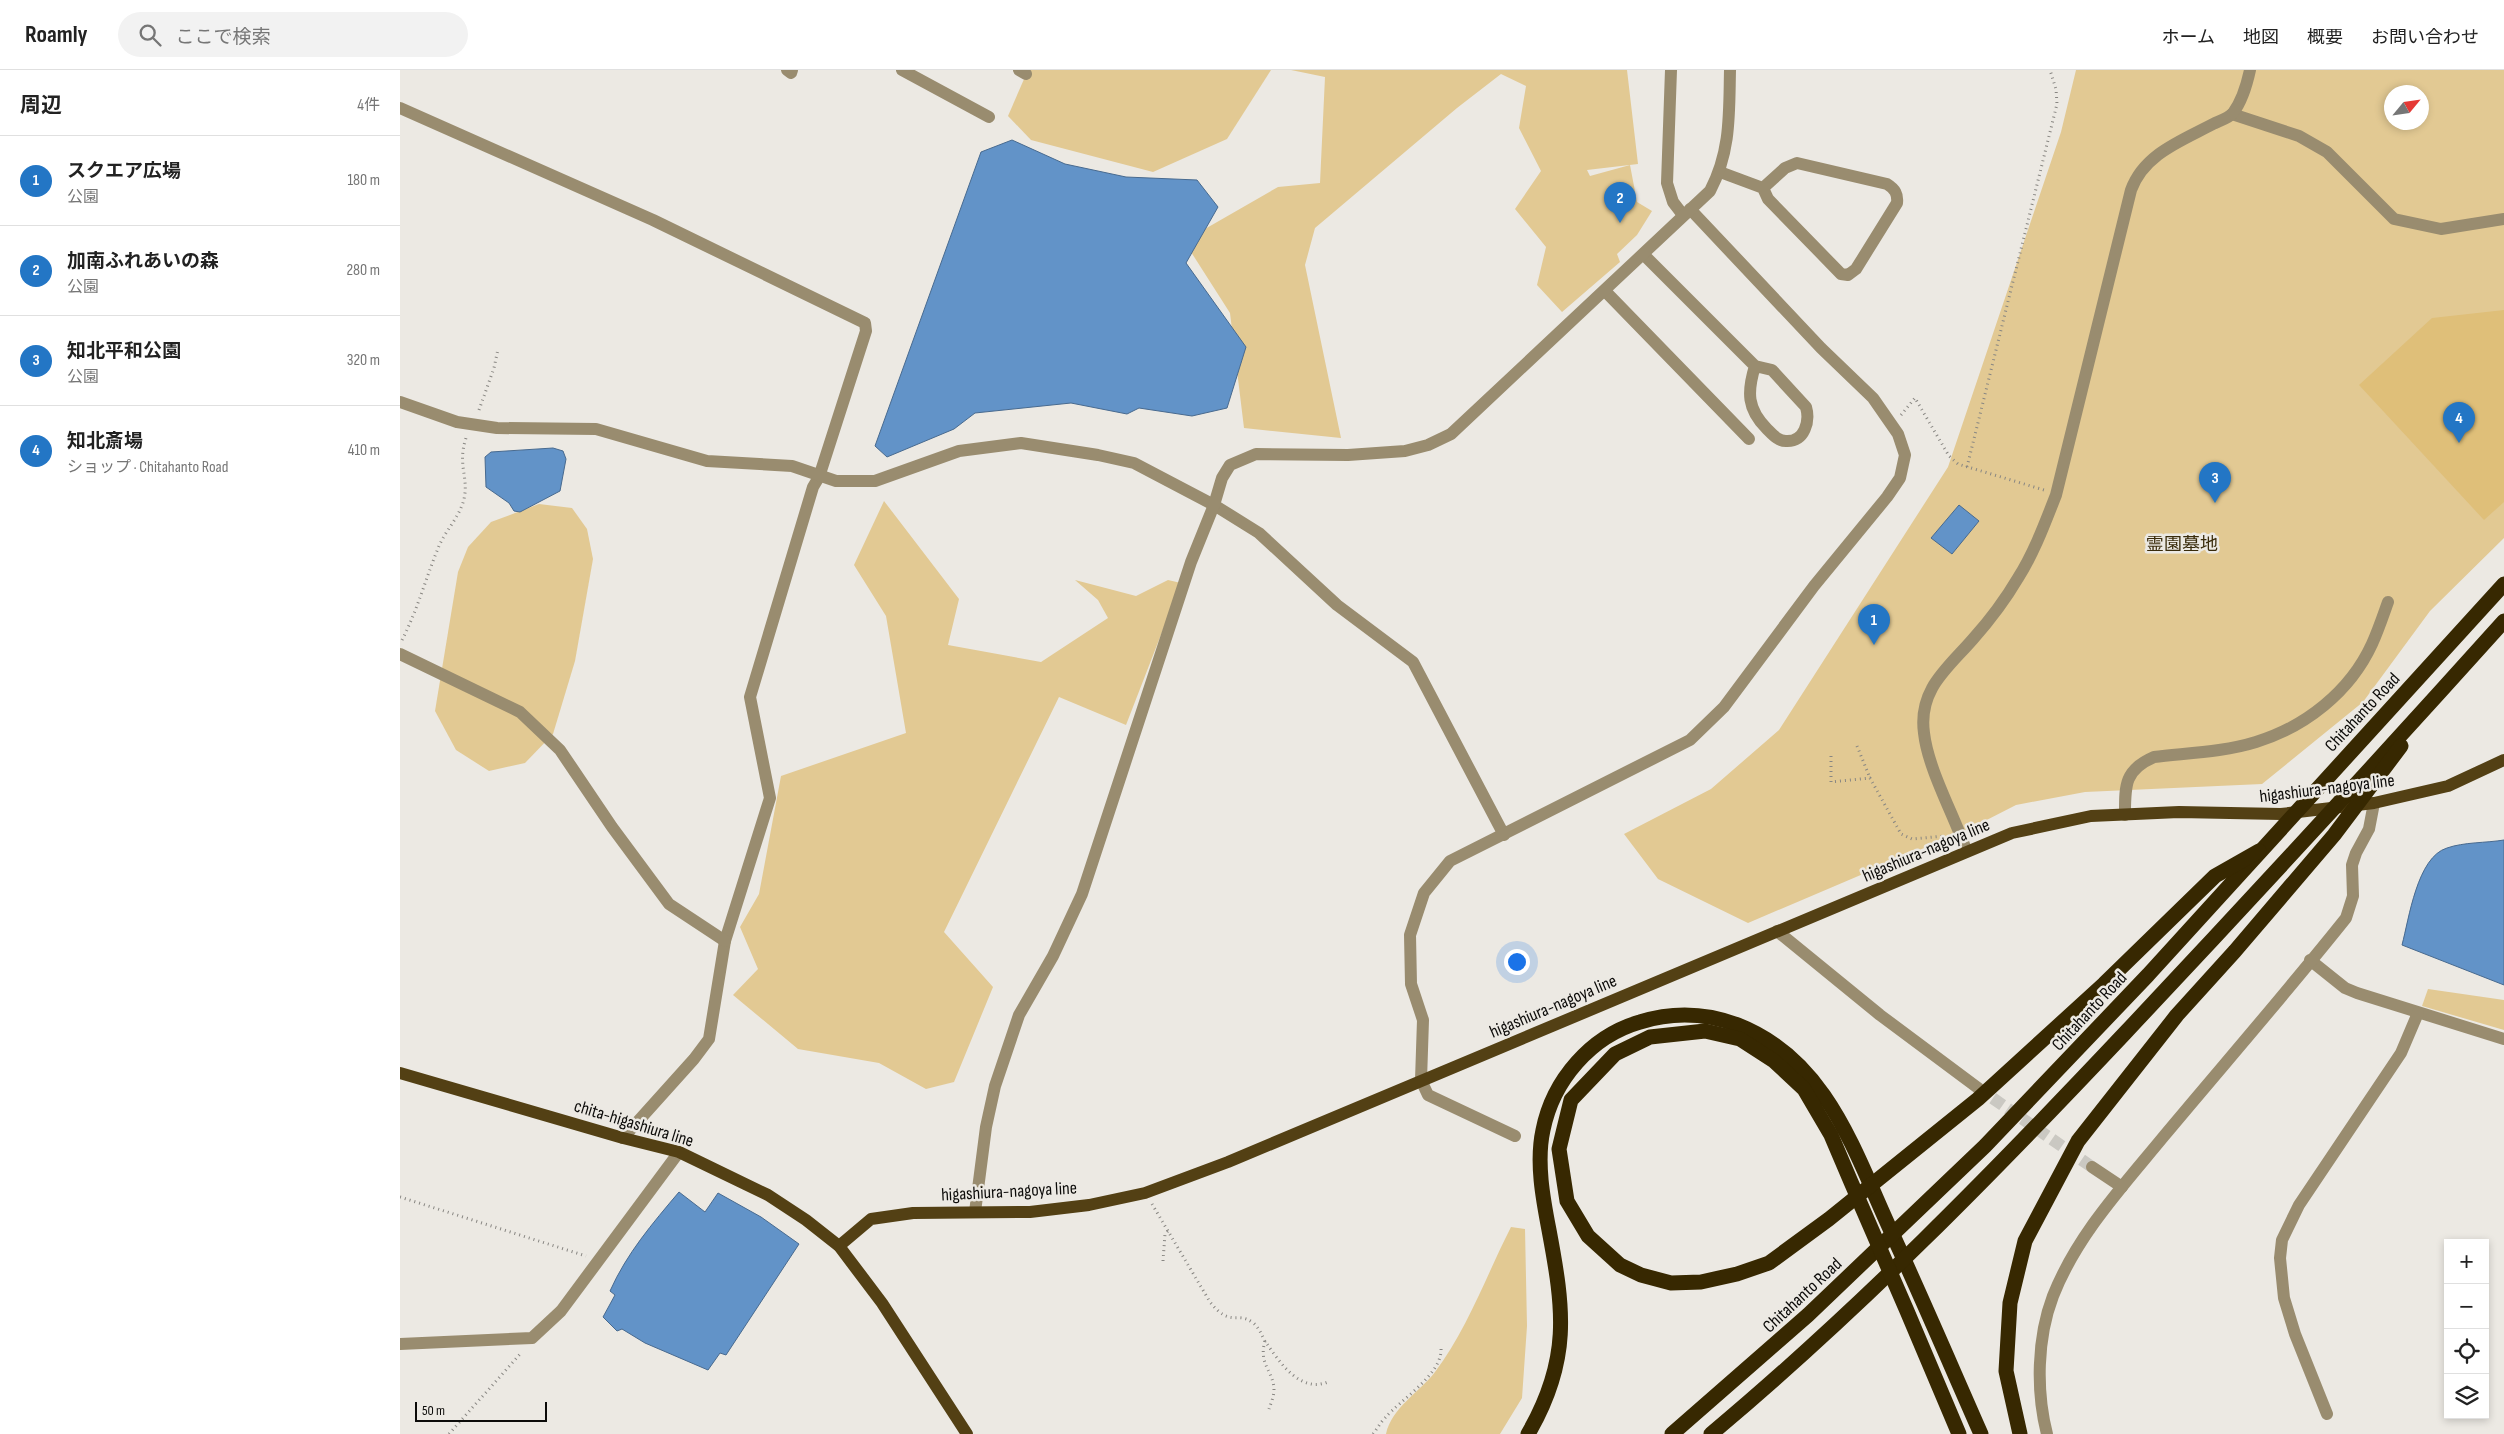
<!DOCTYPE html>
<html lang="ja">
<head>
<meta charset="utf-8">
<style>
  body { margin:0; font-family:"Sofia Sans Condensed","Noto Sans JP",sans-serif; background:#f2f2f2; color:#222 }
  .controls { position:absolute; right:15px; bottom:15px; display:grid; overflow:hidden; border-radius:0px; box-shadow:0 2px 8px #0003 }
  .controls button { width:45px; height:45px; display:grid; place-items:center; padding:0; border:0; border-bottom:1px solid #e0e0e0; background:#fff; color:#222; font:25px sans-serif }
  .compass { position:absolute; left:1984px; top:15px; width:45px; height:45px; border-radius:50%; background:#fff; box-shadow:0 2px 8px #0003; rotate:61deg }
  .scale { position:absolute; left:15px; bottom:12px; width:132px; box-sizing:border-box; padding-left:5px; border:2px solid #0c0b09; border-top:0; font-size:14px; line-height:18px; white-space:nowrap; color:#0c0b09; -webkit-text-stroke:4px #ece9e3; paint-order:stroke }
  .you { position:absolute; left:1116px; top:891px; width:18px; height:18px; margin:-12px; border:4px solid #fff; border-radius:50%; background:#1a73e8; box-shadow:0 0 0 8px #1a73e833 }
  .badge { display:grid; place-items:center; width:32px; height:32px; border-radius:50%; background:#2376c5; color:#fff; font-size:16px; font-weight:700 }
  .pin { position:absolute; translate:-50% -41px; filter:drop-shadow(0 1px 2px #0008) }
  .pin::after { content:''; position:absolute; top:26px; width:18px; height:15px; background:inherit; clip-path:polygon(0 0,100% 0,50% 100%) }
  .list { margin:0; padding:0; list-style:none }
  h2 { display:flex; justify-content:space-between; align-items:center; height:65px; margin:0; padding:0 20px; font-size:21px }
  h2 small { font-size:16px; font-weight:400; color:#767676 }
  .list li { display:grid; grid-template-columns:32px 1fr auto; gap:15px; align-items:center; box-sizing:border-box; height:90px; padding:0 20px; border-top:1px solid #e0e0e0 }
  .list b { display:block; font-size:19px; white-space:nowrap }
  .list p { margin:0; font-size:16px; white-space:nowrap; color:#767676 }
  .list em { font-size:16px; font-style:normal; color:#767676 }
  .icon { flex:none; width:28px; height:28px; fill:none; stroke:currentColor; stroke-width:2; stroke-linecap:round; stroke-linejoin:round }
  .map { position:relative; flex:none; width:2104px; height:1364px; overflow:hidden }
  header { display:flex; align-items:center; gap:30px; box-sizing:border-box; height:70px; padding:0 25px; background:#fff; border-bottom:1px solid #e0e0e0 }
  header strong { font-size:24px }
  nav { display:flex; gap:28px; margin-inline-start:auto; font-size:18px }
  .search { width:350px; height:45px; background:#f2f2f2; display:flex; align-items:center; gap:12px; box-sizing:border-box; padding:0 18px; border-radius:28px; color:#767676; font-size:19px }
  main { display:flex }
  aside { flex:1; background:#fff }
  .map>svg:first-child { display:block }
  .green { fill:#e2c993; fill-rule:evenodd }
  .water { fill:#6293c8; stroke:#486a8f }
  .building { fill:#dfbf79 }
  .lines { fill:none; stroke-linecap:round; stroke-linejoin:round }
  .minor-tunnel { stroke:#cac8c2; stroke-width:12; stroke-dasharray:12 6; stroke-linecap:butt }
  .path { stroke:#888682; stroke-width:3; stroke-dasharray:1 4; stroke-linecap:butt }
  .minor { stroke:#998c6f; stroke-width:12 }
  .major { stroke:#534014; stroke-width:12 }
  .highway { stroke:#372801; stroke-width:15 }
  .labels { text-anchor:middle; stroke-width:5; stroke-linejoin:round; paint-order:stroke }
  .park-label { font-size:18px; fill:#392b0b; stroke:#ece9e3 }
  .street-label { font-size:18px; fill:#0c0b09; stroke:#ece9e3 }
</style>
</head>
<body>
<header>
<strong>Roamly</strong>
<div class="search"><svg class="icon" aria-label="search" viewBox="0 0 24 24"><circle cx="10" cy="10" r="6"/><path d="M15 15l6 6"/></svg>ここで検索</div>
<nav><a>ホーム</a><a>地図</a><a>概要</a><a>お問い合わせ</a></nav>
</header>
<main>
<aside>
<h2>周辺<small>4件</small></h2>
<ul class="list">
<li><span class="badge">1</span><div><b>スクエア広場</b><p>公園</p></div><em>180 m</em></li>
<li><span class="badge">2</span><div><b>加南ふれあいの森</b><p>公園</p></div><em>280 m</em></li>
<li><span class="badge">3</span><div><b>知北平和公園</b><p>公園</p></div><em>320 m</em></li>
<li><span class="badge">4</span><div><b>知北斎場</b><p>ショップ · Chitahanto Road</p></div><em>410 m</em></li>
</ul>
</aside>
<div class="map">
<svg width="2104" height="1364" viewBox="0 0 2104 1364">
  <rect width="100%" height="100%" fill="#ece9e3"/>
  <g class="green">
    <polygon points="628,0 871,0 827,69 753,102 631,70 608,46"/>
    <polygon points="891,0 1227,0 1238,94 1187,100 1190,106 1230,95 1237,132 1252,141 1237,165 1217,184 1220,192 1162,242 1137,215 1146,177 1115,139 1141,101 1119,58 1126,16 1101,4 1057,38 915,158 905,195 941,368 844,358 830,243 784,171 878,117 920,113 925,7"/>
    <path d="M1676 0H2104V468L2030 541 1963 632 1862 714 1685 722 1616 735 1571 758 1348 853 1258 809 1224 764 1311 719 1379 660 1548 397 1661 62ZM1992 22H2022V52H1992Z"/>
    <polygon points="484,431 559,529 548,575 641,592 708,548 698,530 675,510 736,526 768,510 781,513 726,655 659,627 544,862 593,917 554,1012 526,1019 479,993 398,979 333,925 358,899 340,857 359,824 381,706 506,663 486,546 454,495"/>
    <polygon points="139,434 172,438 187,459 193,489 175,591 153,664 125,693 89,701 56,680 35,641 58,502 68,477 91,452"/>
    <polygon points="2028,919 2104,930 2104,960 2022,936"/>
    <path d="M1111 1157 1125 1159 1127 1256 1122 1328 1100 1364H986C992 1337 1020 1322 1035 1302 1067 1260 1087 1204 1111 1157Z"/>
  </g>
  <g class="water">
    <polygon points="612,70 665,94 726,107 797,110 818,137 786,193 846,277 827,338 792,346 739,338 727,344 671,333 575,343 554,359 487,387 475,376 581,82"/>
    <polygon points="153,378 163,381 166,389 160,421 120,442 114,441 109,433 86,417 85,387 91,382"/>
    <polygon points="1559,435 1579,451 1552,484 1531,468"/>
    <path d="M2104 770V915L2002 875C2009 849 2017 787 2047 778 2064 772 2086 773 2104 770Z"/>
    <path d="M279 1122 305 1142 318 1123 361 1147 399 1174 326 1285 320 1283 308 1300 245 1273 222 1259 217 1261 203 1247 215 1225 210 1221C227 1183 252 1154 279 1122Z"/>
  </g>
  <polygon class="building" points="2104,240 2104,432 2084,450 1959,315 2032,248"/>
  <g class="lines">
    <polyline class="minor-tunnel" points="1578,1018 1692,1097"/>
    <g class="path">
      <polyline points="79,340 94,298 98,279"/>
      <polyline points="1501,345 1515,328 1549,386 1558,394 1644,420"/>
      <polyline points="1567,397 1657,34 1656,19 1650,0"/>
      <path d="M2 570C18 539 26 507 39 476 46 460 60 446 64 429 69 407 57 395 66 368"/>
      <polyline points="1457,676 1470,708"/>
      <polyline points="1431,686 1431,712 1470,708 1501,764 1512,769 1545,766"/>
      <polyline points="0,1127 186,1186"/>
      <path d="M752 1134 810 1232C831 1258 836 1241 852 1252 859 1257 861 1264 865 1271 880 1293 901 1325 930 1311"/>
      <polyline points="763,1191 765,1164 768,1161"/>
      <path d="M865 1271C858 1294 874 1302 874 1320 874 1326 871 1333 869 1339"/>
      <polyline points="49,1364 121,1283"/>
      <path d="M973 1364C977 1359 980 1353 985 1348 1000 1330 1043 1304 1041 1278"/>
    </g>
    <g class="minor">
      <polyline points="387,0 391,3 392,0"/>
      <polyline points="502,0 589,47"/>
      <polyline points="619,0 626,4"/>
      <polyline points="1271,0 1267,113 1273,132 1283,145"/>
      <polyline points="0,38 253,150 465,253 466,261 419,407 413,417 350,627 370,728 325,871 309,969 294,989 223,1068"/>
      <polyline points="1832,44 1899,66 1927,82 1994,149 2041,159 2104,149"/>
      <path d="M1320 102 1363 118 1368 129 1441 204 1448 205 1456 199 1497 133C1498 124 1495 119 1487 114L1397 93 1385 98 1363 118"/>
      <path d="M1244 185 1355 296 1372 300 1406 337C1410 351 1405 372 1386 371 1378 371 1373 365 1367 359 1347 339 1347 322 1355 296"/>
      <polyline points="1205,221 1349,369"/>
      <polyline points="0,332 57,352 97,358 196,359 307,391 392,396 436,411 475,411 559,381 621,373 698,385 734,393 814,435 859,463 937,535 1013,592 1104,765"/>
      <polyline points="0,584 120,642 160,680 212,757 269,834 325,871"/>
      <path d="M1725 745C1725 716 1724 700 1754 687 1787 683 1824 682 1856 672 1905 657 1950 622 1972 574 1978 561 1983 546 1988 532"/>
      <path d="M1566 780C1554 745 1528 699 1524 663 1518 619 1548 598 1573 569 1590 550 1605 530 1618 508 1634 483 1645 453 1656 425L1731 120C1744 84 1781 71 1813 54 1819 51 1829 48 1833 43 1842 31 1847 14 1850 0"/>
      <polyline points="1377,861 1480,945 1578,1018"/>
      <polyline points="1910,890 1945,918 1957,923 2104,969"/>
      <polyline points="1115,1066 1028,1025 1021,1010 1023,950 1011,914 1010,865 1024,823 1050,791 1290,670 1324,637 1414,516 1487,427 1500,408 1505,385 1498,364 1473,328 1421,278 1290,139"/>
      <polyline points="1692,1097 1722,1117"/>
      <path d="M575 1142 586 1057 595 1016 619 945 653 886 682 824 791 492 814 435 822 408 830 395 856 384 948 385 1005 381 1028 375 1051 364 1310 121C1331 81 1329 44 1330 0"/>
      <polyline points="0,1274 132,1268 161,1241 279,1082"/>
      <polyline points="1927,1344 1895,1264 1884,1228 1880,1188 1882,1170 1899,1135 2001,983 2018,943"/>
      <path d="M1647 1364C1636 1321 1637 1268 1653 1226 1677 1165 1723 1116 1764 1066 1825 993 1887 922 1946 848L1953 826 1952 795 1956 783 1969 759 1974 733"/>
    </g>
    <g class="major">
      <polyline points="0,1003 223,1068 279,1082 368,1125 406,1150 439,1176 482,1233 567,1364"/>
      <polyline points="439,1176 471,1149 513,1143 630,1142 689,1135 745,1123 828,1092 1612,763 1691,746 1779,742 1881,744 1974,733 2048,716 2104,690"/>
    </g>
    <g class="highway">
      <path d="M1128 1364C1171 1290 1164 1240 1149 1160 1143 1129 1136 1092 1143 1060 1153 1010 1191 966 1240 952 1272 942 1306 943 1338 955 1427 990 1454 1081 1491 1161 1522 1228 1551 1296 1581 1364"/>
      <polyline points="1272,1364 1408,1245 1585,1076 1748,905 2104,514"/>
      <path d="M1311 1364C1459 1240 1593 1103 1725 963 1853 827 1979 690 2104 551"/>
      <polyline points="1559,1364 1507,1241 1451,1112 1431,1065 1404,1019 1374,991 1340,969 1305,961 1250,967 1215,984 1171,1030 1159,1079 1167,1131 1188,1166 1220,1195 1241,1205 1271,1213 1301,1212 1337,1204 1369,1193 1429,1149 1578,1029 1704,914 1815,806 1859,781"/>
      <polyline points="1620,1364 1606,1301 1610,1233 1625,1171 1678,1071 1777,945 1835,881 1934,765 2001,676"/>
    </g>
  </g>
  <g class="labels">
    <g class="park-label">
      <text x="1782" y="480">霊園墓地</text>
    </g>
    <g class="street-label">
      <text transform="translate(1962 642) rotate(-47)" y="6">Chitahanto Road</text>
      <text transform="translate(1927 718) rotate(-7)" y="6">higashiura-nagoya line</text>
      <text transform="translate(1526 780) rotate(-23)" y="6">higashiura-nagoya line</text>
      <text transform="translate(1153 936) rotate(-23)" y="6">higashiura-nagoya line</text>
      <text transform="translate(1689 941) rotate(-47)" y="6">Chitahanto Road</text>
      <text transform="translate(234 1053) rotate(17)" y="6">chita-higashiura line</text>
      <text transform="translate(609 1121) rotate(-3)" y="6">higashiura-nagoya line</text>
      <text transform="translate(1402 1225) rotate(-43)" y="6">Chitahanto Road</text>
    </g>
  </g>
</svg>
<div class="controls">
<button>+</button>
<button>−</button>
<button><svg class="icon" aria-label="locate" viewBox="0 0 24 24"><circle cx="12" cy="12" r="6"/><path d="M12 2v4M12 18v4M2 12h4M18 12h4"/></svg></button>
<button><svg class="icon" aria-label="layers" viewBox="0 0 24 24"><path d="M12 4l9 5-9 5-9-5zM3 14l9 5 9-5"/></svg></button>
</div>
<svg class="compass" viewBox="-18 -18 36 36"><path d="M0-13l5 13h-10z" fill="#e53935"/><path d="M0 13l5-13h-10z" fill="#767676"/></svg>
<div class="scale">50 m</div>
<div class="you"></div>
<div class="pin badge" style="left:1474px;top:575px">1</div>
<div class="pin badge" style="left:1220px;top:153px">2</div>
<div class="pin badge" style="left:1815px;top:433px">3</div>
<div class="pin badge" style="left:2059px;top:373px">4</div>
</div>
</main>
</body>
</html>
